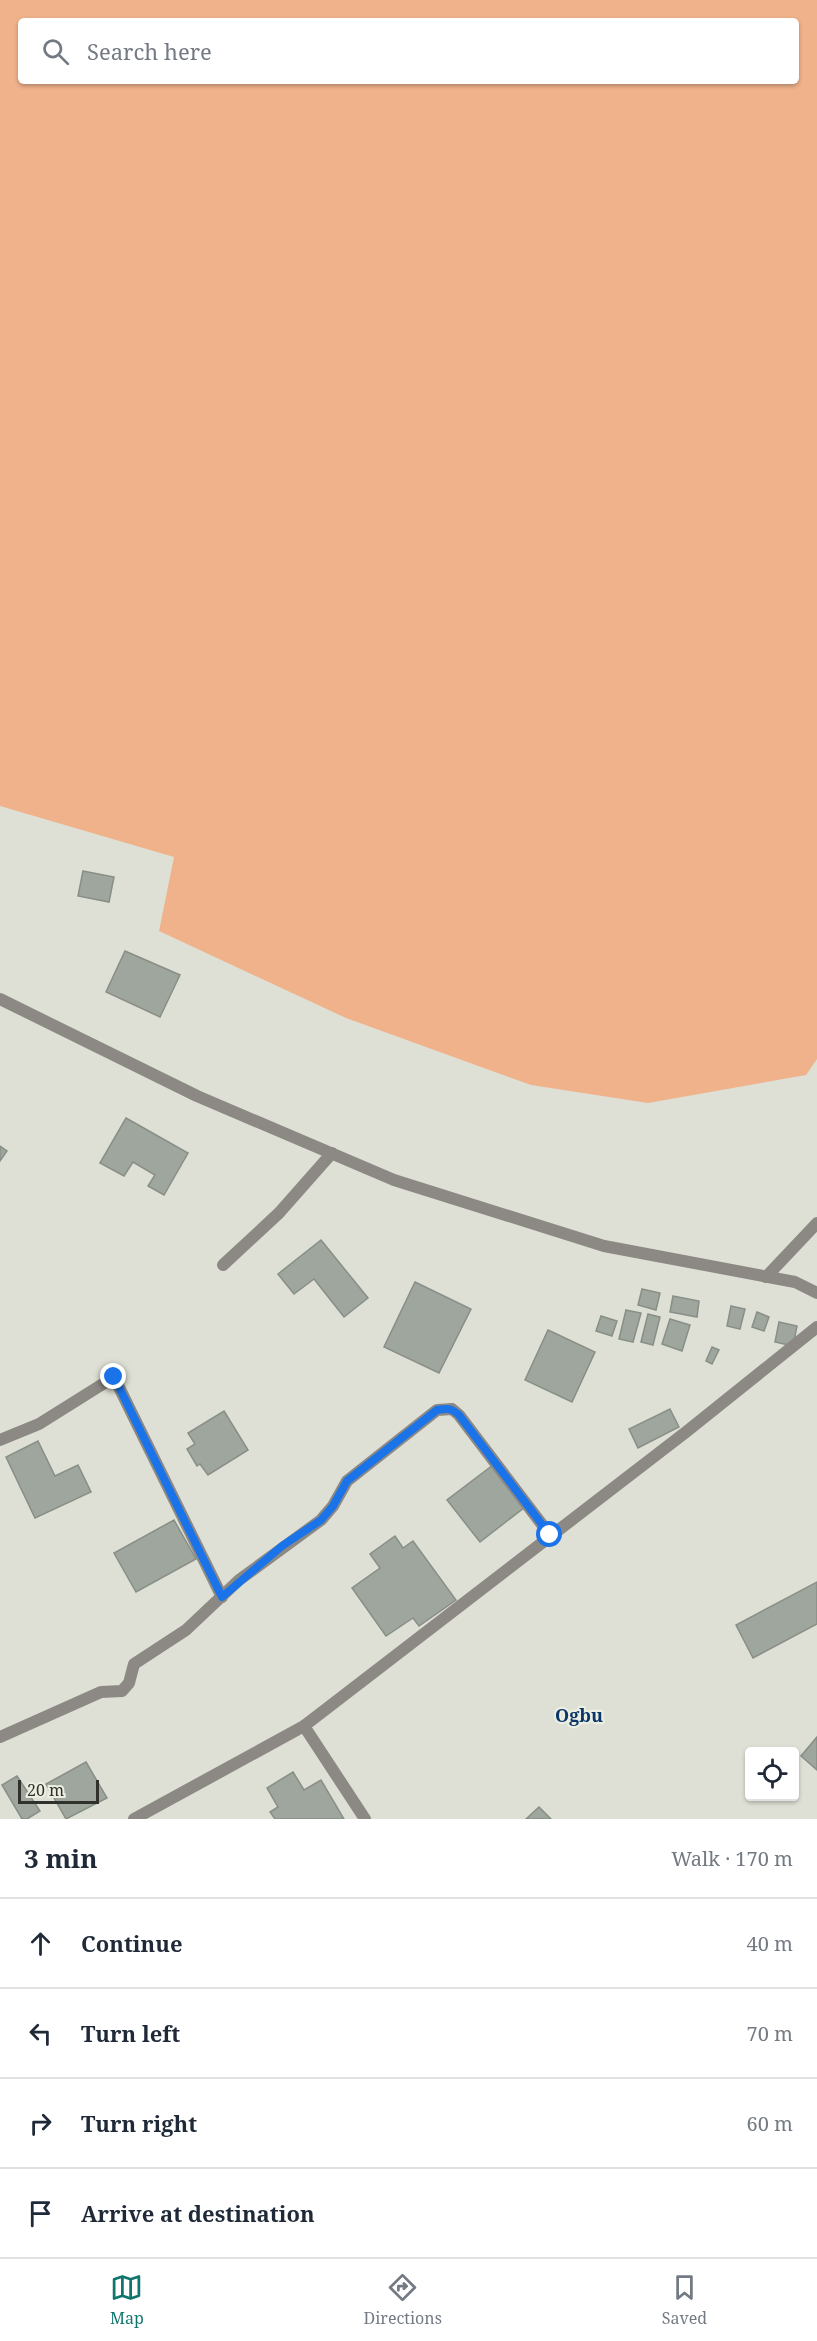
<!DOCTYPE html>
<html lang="en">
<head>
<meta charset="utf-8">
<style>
  body { margin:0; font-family:"Noto Serif",serif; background:#f2f2f3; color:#1f2937 }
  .controls { position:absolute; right:18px; bottom:18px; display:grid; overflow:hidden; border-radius:6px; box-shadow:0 2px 4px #0004 }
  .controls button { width:54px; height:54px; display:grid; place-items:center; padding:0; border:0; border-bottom:2px solid #e0e1e3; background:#fff; color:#1f2937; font:30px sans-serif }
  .scale { position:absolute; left:18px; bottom:15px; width:81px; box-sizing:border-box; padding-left:6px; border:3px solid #30302c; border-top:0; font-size:16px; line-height:21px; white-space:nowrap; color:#30302c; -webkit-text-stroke:4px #eceee2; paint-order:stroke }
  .stop { position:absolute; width:18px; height:18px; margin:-14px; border:4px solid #1a73e8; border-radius:50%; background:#fff }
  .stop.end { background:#1a73e8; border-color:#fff; box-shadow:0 2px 6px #0008 }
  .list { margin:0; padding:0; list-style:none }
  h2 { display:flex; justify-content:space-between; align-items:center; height:78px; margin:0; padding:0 24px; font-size:26px }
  h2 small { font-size:20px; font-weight:400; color:#747a83 }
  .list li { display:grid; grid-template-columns:39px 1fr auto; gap:18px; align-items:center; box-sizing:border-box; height:90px; padding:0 24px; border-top:2px solid #e0e1e3 }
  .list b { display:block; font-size:22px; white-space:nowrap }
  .list em { font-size:20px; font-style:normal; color:#747a83 }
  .icon { flex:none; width:33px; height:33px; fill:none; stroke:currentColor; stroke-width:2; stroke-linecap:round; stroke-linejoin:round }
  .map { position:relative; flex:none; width:817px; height:1819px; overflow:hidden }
  .search { position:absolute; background:#fff; box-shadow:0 2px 4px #0004; left:18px; right:18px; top:18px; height:66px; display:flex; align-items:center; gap:15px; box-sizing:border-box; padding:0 21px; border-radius:6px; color:#747a83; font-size:22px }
  .sheet { height:438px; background:#fff }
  nav { display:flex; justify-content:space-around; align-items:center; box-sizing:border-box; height:84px; border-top:2px solid #e0e1e3; background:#fff; font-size:16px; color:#747a83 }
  nav a { display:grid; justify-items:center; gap:3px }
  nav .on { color:#0f766e }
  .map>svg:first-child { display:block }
  .green { fill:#efb28b; fill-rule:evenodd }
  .building { fill:#9ea69d; stroke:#878f86; stroke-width:1.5 }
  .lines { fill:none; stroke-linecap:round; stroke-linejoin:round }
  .street { stroke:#8c8985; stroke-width:12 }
  .route { stroke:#1a73e8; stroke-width:8 }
  .labels { text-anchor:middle; stroke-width:4.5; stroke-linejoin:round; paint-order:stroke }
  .quarter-label { font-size:18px; font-weight:bold; fill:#0b3669; stroke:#eceee2 }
</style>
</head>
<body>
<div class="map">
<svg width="817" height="1819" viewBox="0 0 817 1819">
  <rect width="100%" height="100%" fill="#dfe0d5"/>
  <path class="green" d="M0 0H817V1059L806 1075 648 1103 531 1085 346 1018 159 931 174 857 0 806ZM21 21H796V81H21Z"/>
  <g class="building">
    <polygon points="83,871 114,877 109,902 78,896"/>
    <polygon points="125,951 180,975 160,1017 106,992"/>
    <polygon points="126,1118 188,1153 164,1195 148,1186 155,1175 133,1162 124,1176 100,1163"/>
    <polygon points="0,1146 7,1151 0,1161"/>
    <polygon points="321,1240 368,1298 344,1317 314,1279 294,1294 278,1274"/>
    <polygon points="415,1282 471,1309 439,1373 384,1347"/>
    <polygon points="642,1289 660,1293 656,1310 638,1305"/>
    <polygon points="673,1296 699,1301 697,1317 670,1312"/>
    <polygon points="731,1306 745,1309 740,1329 727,1326"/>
    <polygon points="626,1310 641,1313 633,1342 619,1339"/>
    <polygon points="757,1312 769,1317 764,1331 752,1327"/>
    <polygon points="648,1314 660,1317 653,1345 641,1342"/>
    <polygon points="601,1316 617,1321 612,1336 596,1331"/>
    <polygon points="670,1319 690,1325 682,1351 662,1344"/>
    <polygon points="779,1322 797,1326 793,1346 775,1342"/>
    <polygon points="548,1330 595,1352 572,1402 525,1380"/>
    <polygon points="712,1347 719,1350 712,1364 706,1361"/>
    <polygon points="670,1409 679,1427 638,1448 629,1429"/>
    <polygon points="224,1411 248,1450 208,1475 200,1464 197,1466 187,1449 195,1444 188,1433"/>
    <polygon points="38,1441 55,1476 78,1465 91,1492 35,1518 6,1457"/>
    <polygon points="493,1465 525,1507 480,1542 447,1500"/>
    <polygon points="174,1520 196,1559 136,1592 114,1553"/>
    <polygon points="395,1536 403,1548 413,1541 456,1600 419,1626 413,1618 386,1636 352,1588 380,1568 370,1554"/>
    <polygon points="817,1582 817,1624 753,1658 736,1625"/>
    <polygon points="817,1737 817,1770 801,1756"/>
    <polygon points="86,1762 107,1798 66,1819 46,1784"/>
    <polygon points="293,1772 304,1790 321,1780 344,1819 275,1819 270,1812 278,1807 267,1788"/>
    <polygon points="17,1776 40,1811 27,1819 22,1819 2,1785"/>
    <polygon points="539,1807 551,1819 526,1819"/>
  </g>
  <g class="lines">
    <g class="street">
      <polyline points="0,999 197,1096 394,1180 604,1246 795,1282 817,1293"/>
      <polyline points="223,1265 279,1213 332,1153"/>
      <polyline points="766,1277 817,1223"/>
      <polyline points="0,1440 39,1424 114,1377 222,1597"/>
      <polyline points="304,1726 365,1819"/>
      <polyline points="0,1737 101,1692 122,1691 129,1683 134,1664 186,1630 239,1580 321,1520 333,1506 347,1481 437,1410 452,1409 459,1415 550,1535"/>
      <polyline points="134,1819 304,1726 686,1432 817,1327"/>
    </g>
  </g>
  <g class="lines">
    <path class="route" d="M114 1377 222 1597 282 1546 321 1520 333 1506 347 1481 437 1410C447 1408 451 1408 459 1415L550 1535"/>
  </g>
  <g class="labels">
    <g class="quarter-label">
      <text x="579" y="1722">Ogbu</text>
    </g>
  </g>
</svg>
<div class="controls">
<button><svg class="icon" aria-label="locate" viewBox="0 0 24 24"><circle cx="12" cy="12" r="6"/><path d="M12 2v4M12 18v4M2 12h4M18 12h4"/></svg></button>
</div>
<div class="scale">20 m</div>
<div class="stop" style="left:550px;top:1535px"></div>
<div class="stop end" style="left:114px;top:1377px"></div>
<div class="search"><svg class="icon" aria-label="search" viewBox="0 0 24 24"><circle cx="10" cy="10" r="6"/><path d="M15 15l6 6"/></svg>Search here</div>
</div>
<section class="sheet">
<h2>3 min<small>Walk · 170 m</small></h2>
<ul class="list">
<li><svg class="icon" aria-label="ahead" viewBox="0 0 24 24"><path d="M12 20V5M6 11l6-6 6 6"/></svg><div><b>Continue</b></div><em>40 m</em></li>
<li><svg class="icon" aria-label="left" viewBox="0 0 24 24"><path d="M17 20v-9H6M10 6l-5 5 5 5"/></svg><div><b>Turn left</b></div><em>70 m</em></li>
<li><svg class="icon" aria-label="right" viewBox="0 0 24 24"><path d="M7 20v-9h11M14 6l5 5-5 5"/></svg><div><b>Turn right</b></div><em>60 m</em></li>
<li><svg class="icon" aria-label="arrive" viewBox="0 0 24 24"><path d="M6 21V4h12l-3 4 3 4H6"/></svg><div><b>Arrive at destination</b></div></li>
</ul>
</section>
<nav>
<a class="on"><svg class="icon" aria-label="map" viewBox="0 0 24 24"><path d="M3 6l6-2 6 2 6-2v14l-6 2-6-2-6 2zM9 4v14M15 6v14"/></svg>Map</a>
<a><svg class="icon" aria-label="directions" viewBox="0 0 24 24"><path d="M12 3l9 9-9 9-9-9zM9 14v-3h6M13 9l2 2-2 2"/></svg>Directions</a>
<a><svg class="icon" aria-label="saved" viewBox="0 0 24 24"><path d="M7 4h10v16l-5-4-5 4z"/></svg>Saved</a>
</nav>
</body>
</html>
